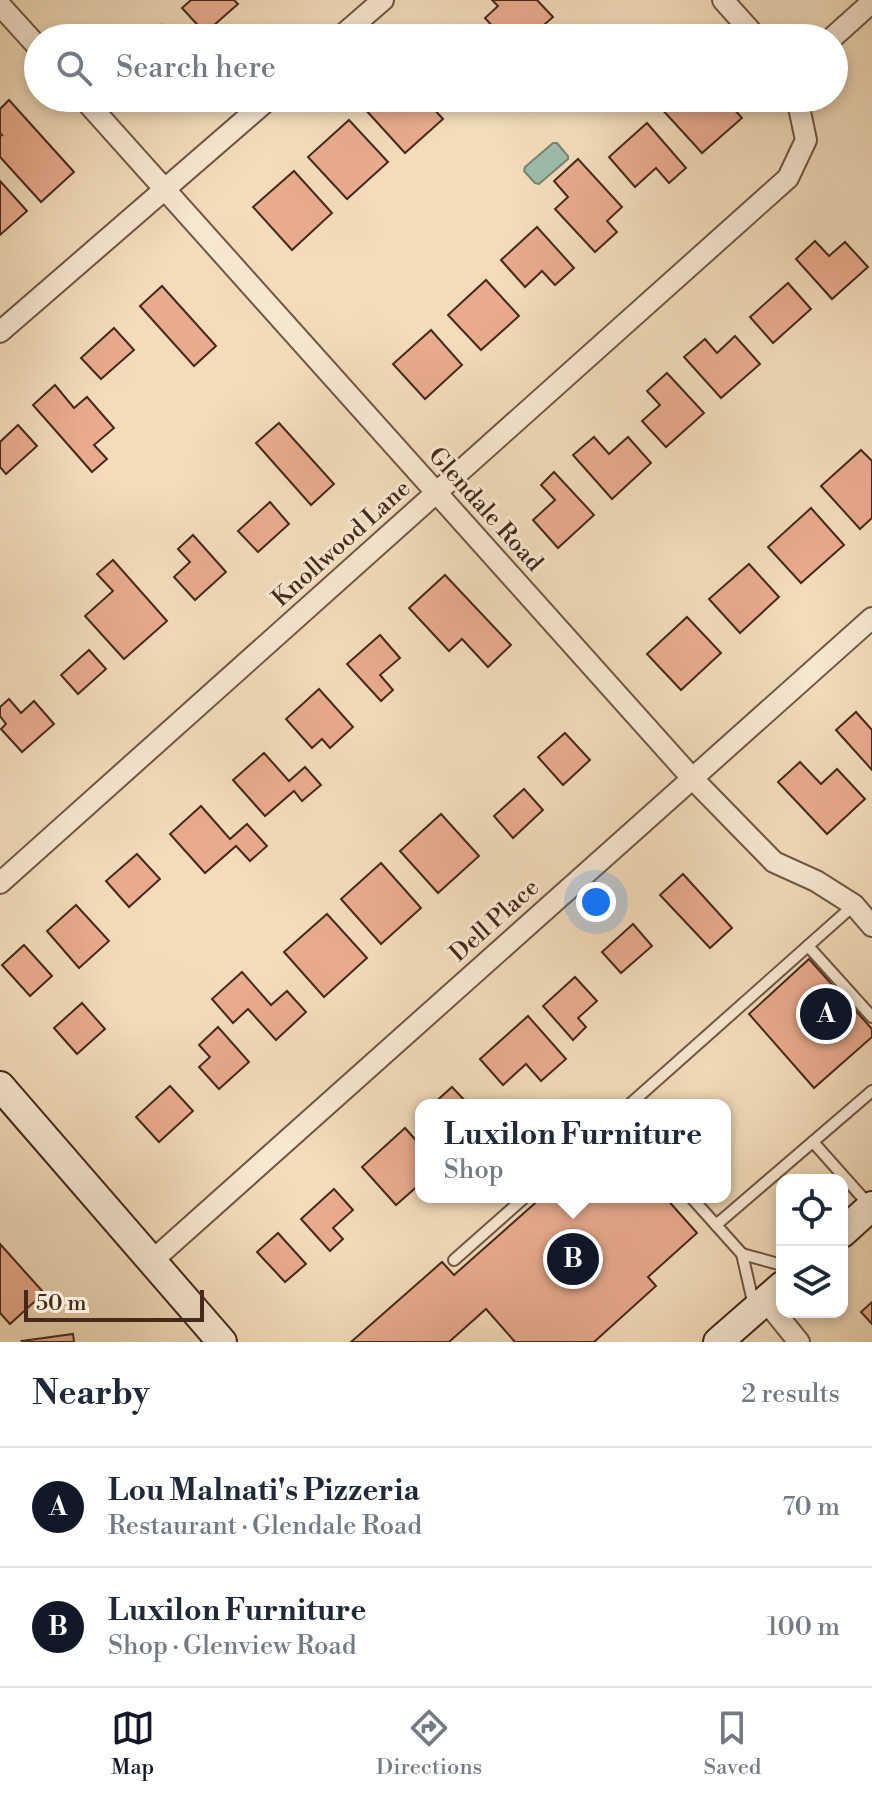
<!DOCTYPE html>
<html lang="en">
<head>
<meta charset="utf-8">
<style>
  body { margin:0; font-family:"Libre Bodoni",serif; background:#f2f2f3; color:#1f2937 }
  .controls { position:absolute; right:24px; bottom:24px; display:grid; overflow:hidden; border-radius:16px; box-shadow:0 4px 12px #0003 }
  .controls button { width:72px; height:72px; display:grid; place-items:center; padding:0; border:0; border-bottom:2px solid #e0e1e3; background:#fff; color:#1f2937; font:40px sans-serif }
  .scale { position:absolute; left:24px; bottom:20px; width:180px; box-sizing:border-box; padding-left:8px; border:4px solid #46291b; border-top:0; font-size:22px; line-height:28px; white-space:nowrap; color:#46291b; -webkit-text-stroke:6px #f7e8d2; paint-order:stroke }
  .you { position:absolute; left:596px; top:902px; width:28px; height:28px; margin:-20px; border:6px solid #fff; border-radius:50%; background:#1a73e8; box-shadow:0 0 0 12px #1a73e833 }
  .badge { display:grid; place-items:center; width:52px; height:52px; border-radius:50%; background:#111827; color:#fff; font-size:26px; font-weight:700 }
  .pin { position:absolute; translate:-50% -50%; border:4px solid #fff; box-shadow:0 2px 8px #0006 }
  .popup { position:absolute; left:415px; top:1099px; width:316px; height:104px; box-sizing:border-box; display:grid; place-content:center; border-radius:16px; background:#fff; filter:drop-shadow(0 2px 6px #0005); font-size:26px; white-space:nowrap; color:#747a83 }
  .popup b { font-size:30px; color:#1f2937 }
  .popup::after { content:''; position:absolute; left:50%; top:100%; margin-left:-16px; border:16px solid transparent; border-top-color:#fff }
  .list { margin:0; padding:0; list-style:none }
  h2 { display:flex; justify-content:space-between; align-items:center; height:104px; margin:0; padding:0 32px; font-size:34px }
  h2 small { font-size:26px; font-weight:400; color:#747a83 }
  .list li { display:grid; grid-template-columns:52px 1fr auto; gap:24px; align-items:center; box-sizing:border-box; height:120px; padding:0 32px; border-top:2px solid #e0e1e3 }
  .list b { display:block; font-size:30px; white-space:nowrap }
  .list p { margin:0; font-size:26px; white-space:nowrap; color:#747a83 }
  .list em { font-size:26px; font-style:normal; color:#747a83 }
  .icon { flex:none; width:44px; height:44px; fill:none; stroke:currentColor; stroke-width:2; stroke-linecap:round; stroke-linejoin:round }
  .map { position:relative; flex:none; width:872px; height:1342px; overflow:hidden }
  .search { position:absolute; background:#fff; box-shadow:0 4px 12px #0003; left:24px; right:24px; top:24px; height:88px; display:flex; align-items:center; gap:20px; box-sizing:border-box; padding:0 28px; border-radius:44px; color:#747a83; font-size:30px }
  .sheet { height:344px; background:#fff }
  nav { display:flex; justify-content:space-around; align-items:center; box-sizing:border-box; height:112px; border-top:2px solid #e0e1e3; background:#fff; font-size:22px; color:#747a83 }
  nav a { display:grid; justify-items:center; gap:4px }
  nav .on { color:#111827 }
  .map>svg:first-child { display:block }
  .water { fill:#9cbcaa; stroke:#7a8171; stroke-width:2 }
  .building { fill:#e9ab8e; stroke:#46291b; stroke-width:2 }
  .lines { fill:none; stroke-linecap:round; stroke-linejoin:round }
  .service-casing { stroke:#715643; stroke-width:14 }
  .minor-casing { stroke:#715643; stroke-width:24 }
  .secondary-casing { stroke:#46291b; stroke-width:32 }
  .service { stroke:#f7e8d2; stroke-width:10 }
  .minor { stroke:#f7e8d2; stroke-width:20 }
  .secondary { stroke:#f7e8d2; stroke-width:28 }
  .labels { text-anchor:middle; stroke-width:6; stroke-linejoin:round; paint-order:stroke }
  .street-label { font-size:24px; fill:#46291b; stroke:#f7e8d2 }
</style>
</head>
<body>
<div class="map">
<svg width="872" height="1342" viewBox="0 0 872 1342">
  <rect width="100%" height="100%" fill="#f2dcba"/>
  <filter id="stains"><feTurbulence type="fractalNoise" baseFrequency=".0025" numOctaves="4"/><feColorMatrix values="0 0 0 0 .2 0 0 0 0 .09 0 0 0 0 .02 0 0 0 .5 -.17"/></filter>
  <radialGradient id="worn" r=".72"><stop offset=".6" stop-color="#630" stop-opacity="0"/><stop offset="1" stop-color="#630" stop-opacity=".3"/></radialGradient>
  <polygon class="water" points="553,143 557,143 568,156 568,159 539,184 535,183 524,171 525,167"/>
  <g class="building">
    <polygon points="191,0 234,0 238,4 205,33 182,8"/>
    <polygon points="492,0 537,0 553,17 529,38 503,38 485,18 498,6"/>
    <polygon points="161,25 173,38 146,38"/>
    <polygon points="376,98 424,98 443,119 405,153 364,108"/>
    <polygon points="670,98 724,98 742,118 702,153 660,107"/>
    <polygon points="9,100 74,172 41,202 0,157 0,136 2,135 0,133 0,109"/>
    <polygon points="349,120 388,162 347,199 308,157"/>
    <polygon points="647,123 686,168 669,183 656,168 635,187 609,157"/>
    <polygon points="578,159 622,207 607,221 617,232 595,252 555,209 568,197 554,181"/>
    <polygon points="294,171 332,213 292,250 253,207"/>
    <polygon points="0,181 27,211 0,235"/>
    <polygon points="537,227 574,268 555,285 542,271 525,287 501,260"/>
    <polygon points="815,241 829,256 845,242 868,267 832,299 796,259"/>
    <polygon points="486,280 519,316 481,350 448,315"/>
    <polygon points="788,283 811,309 773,343 750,317"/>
    <polygon points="162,286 216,346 194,366 140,306"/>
    <polygon points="114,328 134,350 101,379 81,358"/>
    <polygon points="431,330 462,365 425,399 393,364"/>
    <polygon points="735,336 760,364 721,398 684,357 705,339 717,353"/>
    <polygon points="667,373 704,413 666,447 642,421 660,405 647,391"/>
    <polygon points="55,385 74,408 87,397 114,428 94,445 107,459 92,472 33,405"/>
    <polygon points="279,423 334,484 311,505 256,443"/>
    <polygon points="18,425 37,446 6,474 0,467 0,442"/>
    <polygon points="594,437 609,454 628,437 651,463 612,499 573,455"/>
    <polygon points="861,450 872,461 872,518 860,529 821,486"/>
    <polygon points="554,472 594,515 558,548 533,520 555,500 541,485"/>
    <polygon points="270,502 289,524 258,552 238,531"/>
    <polygon points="811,508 844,545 801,583 768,547"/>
    <polygon points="193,535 226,572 195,600 174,577 190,562 178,549"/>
    <polygon points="113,560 167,621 124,659 85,616 113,591 97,574"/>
    <polygon points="749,564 779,597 740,633 709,599"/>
    <polygon points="445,575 511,645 488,667 462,639 449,651 409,608"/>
    <polygon points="687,617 721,653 681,690 647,654"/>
    <polygon points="380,635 400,658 380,675 393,690 381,701 347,664"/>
    <polygon points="89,650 106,669 78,694 61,675"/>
    <polygon points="319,689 353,727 330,748 322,739 312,748 286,719"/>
    <polygon points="9,699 21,713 34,701 54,724 22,752 1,729 6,724 0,716 0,707"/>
    <polygon points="856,712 872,730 872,770 836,730"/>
    <polygon points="565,733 590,760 563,785 538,757"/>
    <polygon points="264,753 289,781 305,767 321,785 302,801 294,791 265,816 233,780"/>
    <polygon points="800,762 821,784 837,769 865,799 827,834 778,782"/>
    <polygon points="524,789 543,810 513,838 494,816"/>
    <polygon points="201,806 230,839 247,824 267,846 250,861 236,846 205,873 170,834"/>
    <polygon points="441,814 479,856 438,893 400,851"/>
    <polygon points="137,854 160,879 129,907 106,881"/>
    <polygon points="381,863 421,908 381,944 341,899"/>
    <polygon points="683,874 732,928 710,948 660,895"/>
    <polygon points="76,905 109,941 79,968 47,931"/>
    <polygon points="327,914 367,958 324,997 284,952"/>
    <polygon points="633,924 652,946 621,973 602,952"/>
    <polygon points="24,945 52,976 30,996 2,965"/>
    <polygon points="809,959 872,1029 872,1037 814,1088 749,1014"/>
    <polygon points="242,972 271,1005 287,991 306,1012 276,1040 248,1009 233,1023 212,999"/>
    <polygon points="575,977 597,1001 578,1018 586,1027 573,1040 543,1006"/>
    <polygon points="82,1003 105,1029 77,1054 54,1028"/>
    <polygon points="528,1016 566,1059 541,1081 526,1064 503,1085 480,1059"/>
    <polygon points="218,1027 249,1062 219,1089 199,1067 210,1057 199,1045"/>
    <polygon points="170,1086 193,1111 159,1142 136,1117"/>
    <polygon points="452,1087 469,1105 432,1105"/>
    <polygon points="405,1128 421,1146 421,1183 396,1205 362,1167"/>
    <polygon points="334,1189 353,1210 333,1228 343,1239 330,1251 301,1219"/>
    <polygon points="542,1197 665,1197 697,1233 648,1277 656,1286 594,1342 515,1342 486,1309 449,1342 351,1342 442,1262 454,1275"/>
    <polygon points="278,1233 306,1264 285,1282 257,1252"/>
    <polygon points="0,1244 44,1293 10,1324 0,1313"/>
    <polygon points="872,1302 872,1324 861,1312"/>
    <polygon points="73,1334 74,1342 23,1342 22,1341"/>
  </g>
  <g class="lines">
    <defs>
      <g id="service">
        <polyline points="808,946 872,1017"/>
        <polyline points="629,1105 854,905"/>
        <polyline points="813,1142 870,1206"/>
        <polyline points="691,1197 742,1254 754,1306"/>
        <polyline points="716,1225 872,1091"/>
        <polyline points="742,1254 782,1265"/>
        <polyline points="454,1260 525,1197"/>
      </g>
      <g id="minor">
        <polyline points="723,0 757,38"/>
        <polyline points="0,5 38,47"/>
        <polyline points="339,38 383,0"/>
        <polyline points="832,38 872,2"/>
        <polyline points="83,98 692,778 774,862 816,881 854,905 872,926"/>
        <polyline points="0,332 270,98"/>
        <polyline points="0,883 788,178 806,140 797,98"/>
        <polyline points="152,1261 872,618"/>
        <polyline points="765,1300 799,1342"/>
      </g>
      <g id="secondary">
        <polyline points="0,1086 222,1342"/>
        <polyline points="842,1233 872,1206"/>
        <polyline points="718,1342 782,1286"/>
      </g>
    </defs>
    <use href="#service" class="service-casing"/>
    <use href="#minor" class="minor-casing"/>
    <use href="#secondary" class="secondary-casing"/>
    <use href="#service" class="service"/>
    <use href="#minor" class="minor"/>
    <use href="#secondary" class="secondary"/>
  </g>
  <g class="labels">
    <g class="street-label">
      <text transform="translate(486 509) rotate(48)" y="8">Glendale Road</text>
      <text transform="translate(341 543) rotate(-42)" y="8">Knollwood Lane</text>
      <text transform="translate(494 920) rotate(-42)" y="8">Dell Place</text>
    </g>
  </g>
  <rect width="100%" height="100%" filter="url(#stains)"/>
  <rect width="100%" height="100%" fill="url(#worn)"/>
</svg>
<div class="controls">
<button><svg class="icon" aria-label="locate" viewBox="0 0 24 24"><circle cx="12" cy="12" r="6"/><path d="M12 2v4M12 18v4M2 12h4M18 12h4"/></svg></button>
<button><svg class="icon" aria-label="layers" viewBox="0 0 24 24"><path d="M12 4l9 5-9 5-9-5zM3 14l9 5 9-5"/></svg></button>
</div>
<div class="scale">50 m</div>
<div class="you"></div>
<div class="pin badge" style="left:826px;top:1014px">A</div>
<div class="pin badge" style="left:573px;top:1259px">B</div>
<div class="popup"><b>Luxilon Furniture</b>Shop</div>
<div class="search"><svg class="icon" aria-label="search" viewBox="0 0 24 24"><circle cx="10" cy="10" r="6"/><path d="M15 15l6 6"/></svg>Search here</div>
</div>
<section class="sheet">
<h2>Nearby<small>2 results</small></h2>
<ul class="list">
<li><span class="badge">A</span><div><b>Lou Malnati's Pizzeria</b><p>Restaurant · Glendale Road</p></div><em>70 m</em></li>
<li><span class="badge">B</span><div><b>Luxilon Furniture</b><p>Shop · Glenview Road</p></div><em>100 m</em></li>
</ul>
</section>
<nav>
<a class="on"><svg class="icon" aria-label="map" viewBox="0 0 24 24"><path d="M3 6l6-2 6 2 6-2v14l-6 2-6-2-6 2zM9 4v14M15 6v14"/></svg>Map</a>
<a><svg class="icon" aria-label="directions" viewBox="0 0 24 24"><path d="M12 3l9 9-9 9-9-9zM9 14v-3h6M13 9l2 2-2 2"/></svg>Directions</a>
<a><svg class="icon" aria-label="saved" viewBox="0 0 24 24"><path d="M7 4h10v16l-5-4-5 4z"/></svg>Saved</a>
</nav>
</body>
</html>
